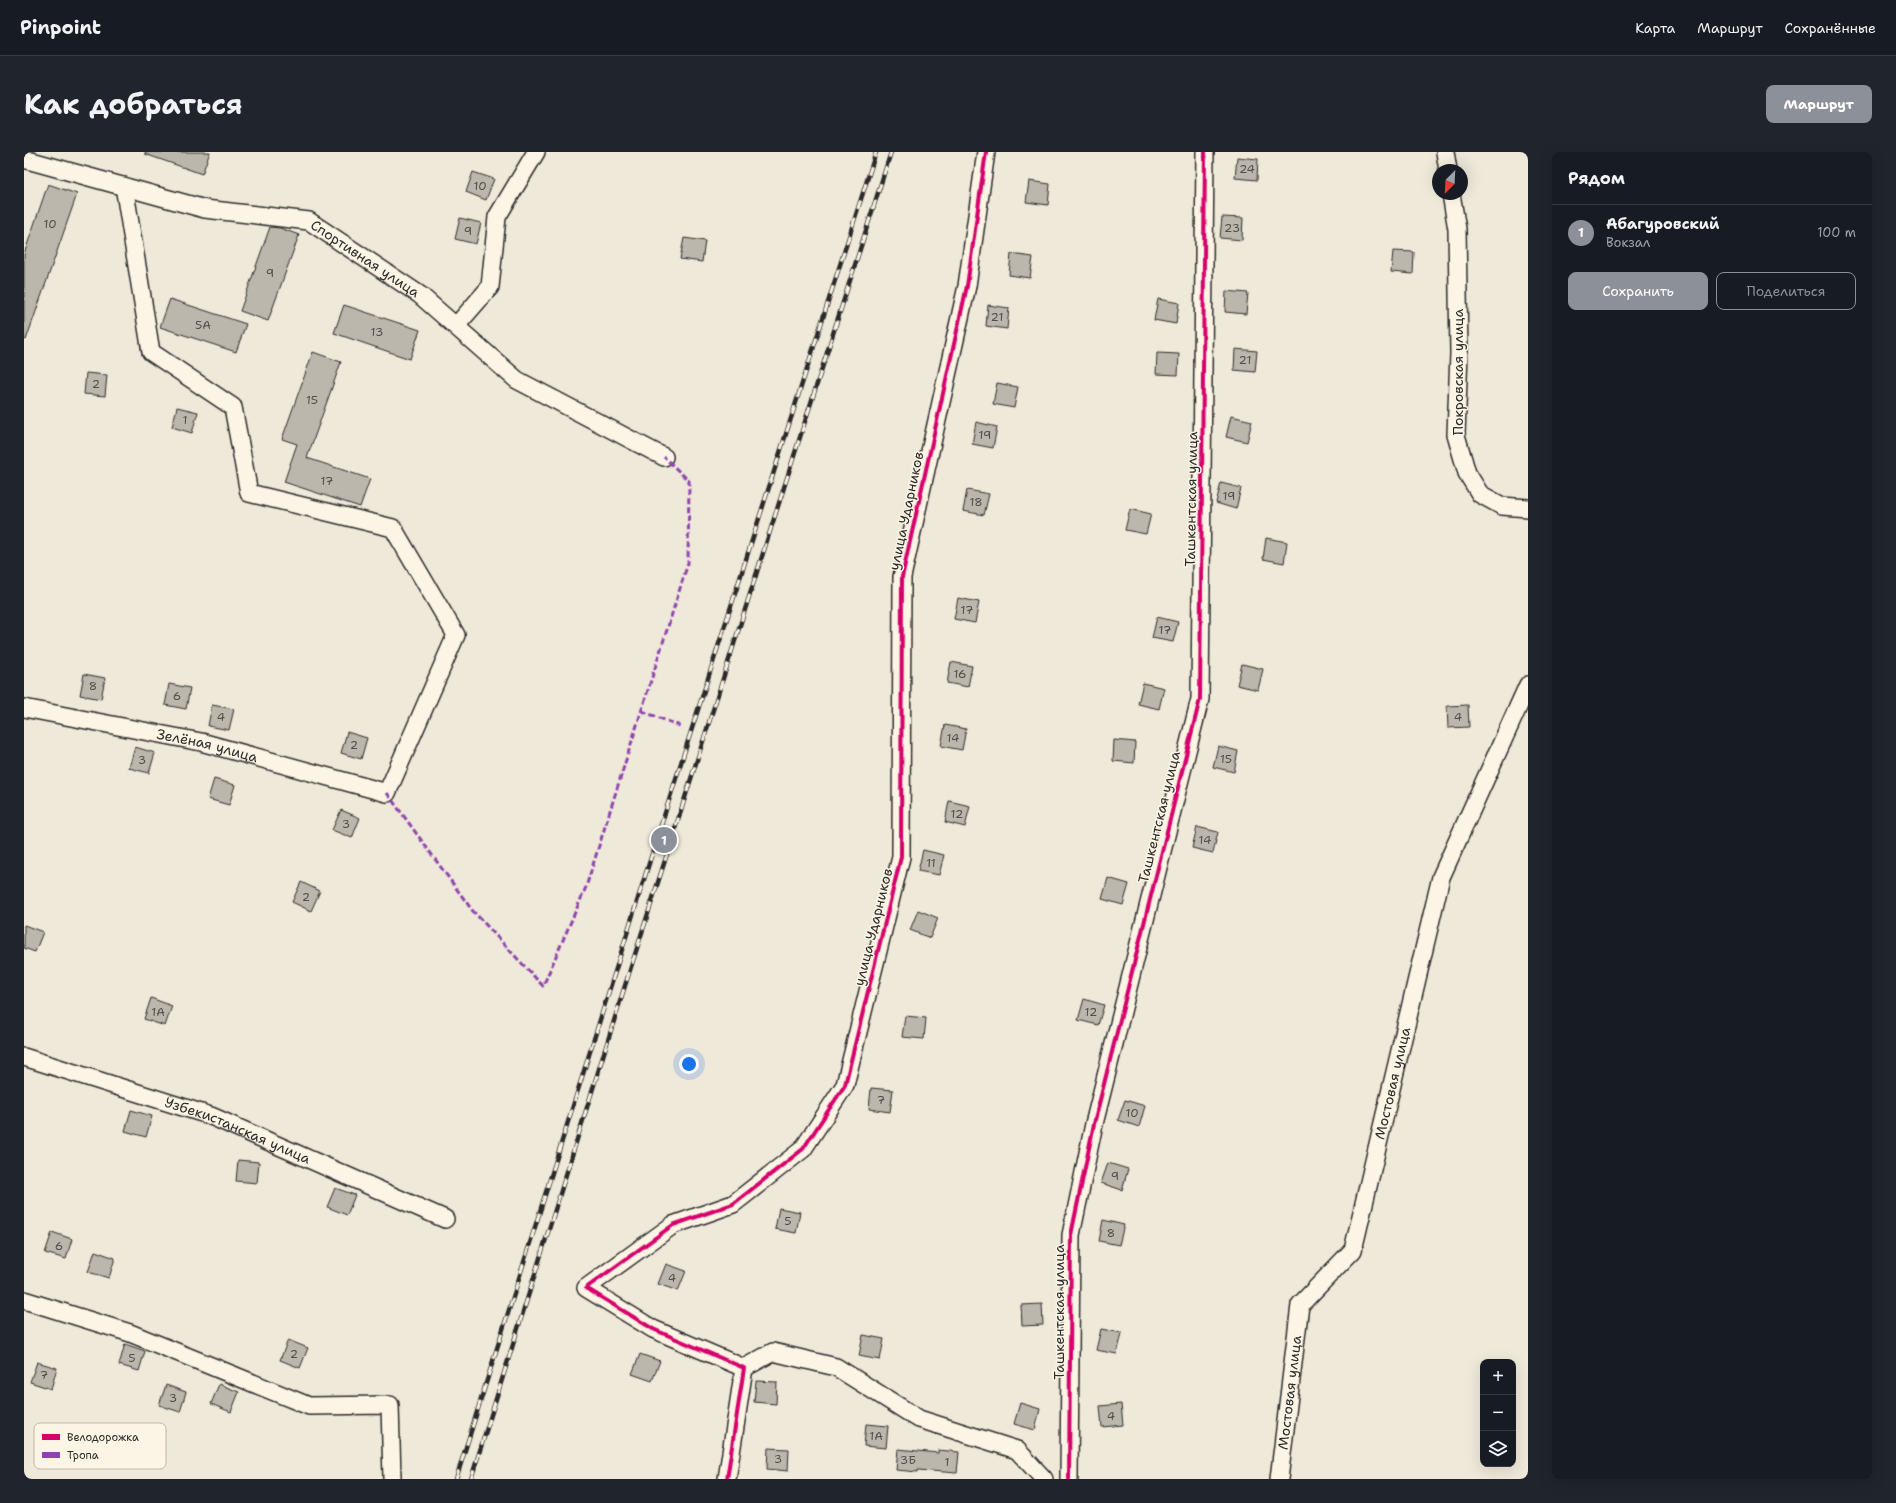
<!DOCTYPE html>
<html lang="ru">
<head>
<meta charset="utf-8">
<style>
  body { margin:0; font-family:"Shantell Sans",sans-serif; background:#20242c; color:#f1f3f6 }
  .controls { position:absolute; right:12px; bottom:12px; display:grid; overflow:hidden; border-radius:8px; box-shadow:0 4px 16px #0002 }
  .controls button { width:36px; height:36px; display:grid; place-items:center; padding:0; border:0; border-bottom:1px solid #363941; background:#171b24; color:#f1f3f6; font:20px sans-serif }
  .compass { position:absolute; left:1408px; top:12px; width:36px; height:36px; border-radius:50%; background:#171b24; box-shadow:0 4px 16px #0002; rotate:204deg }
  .you { position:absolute; left:665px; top:912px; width:14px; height:14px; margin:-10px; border:3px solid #fff; border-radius:50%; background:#1a73e8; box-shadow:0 0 0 6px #1a73e833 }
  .badge { display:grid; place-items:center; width:26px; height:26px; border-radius:50%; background:#8c9099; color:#fff; font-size:13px; font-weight:700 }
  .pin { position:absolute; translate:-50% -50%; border:2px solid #fff; box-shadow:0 1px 4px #0006 }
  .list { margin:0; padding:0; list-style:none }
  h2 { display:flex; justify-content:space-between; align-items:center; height:52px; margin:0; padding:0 16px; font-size:17px }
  h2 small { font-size:13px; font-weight:400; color:#9ea1a6 }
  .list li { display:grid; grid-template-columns:26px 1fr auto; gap:12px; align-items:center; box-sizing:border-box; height:56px; padding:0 16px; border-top:1px solid #363941 }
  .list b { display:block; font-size:15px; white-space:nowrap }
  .list p { margin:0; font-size:13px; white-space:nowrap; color:#9ea1a6 }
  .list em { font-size:13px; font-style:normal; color:#9ea1a6 }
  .actions { display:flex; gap:8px; padding:12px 16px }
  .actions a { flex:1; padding:9px 0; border:1px solid #8c9099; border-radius:8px; text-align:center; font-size:14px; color:#8c9099 }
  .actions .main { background:#8c9099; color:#fff }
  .icon { flex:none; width:22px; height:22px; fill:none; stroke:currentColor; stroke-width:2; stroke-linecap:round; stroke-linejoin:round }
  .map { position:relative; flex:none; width:1504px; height:1327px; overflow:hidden; border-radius:8px }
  header { display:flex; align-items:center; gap:24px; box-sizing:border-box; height:56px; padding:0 20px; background:#171b24; border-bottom:1px solid #363941 }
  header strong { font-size:19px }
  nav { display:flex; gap:22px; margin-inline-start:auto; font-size:14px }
  .intro { display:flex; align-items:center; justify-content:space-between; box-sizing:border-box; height:96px; padding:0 24px }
  h1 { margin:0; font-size:28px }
  .button { padding:10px 18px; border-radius:8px; background:#8c9099; color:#fff; font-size:14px; font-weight:700 }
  main { display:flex; gap:24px; padding:0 24px }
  aside { flex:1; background:#171b24; border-radius:8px; box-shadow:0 4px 16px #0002 }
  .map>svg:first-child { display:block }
  .building { fill:#bcb7ac; stroke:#2b2b2b }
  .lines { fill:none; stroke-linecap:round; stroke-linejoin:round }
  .minor-casing { stroke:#2b2b2b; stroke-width:20 }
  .minor { stroke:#fcf5e5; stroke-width:17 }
  .rail-casing { stroke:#2b2b2b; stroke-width:4.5 }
  .rail { stroke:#fcf5e5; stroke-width:3; stroke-dasharray:9; stroke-linecap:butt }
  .quiet { stroke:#8e44ad; stroke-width:3; stroke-dasharray:6 3; stroke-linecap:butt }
  .cycleway-casing { stroke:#fcf5e5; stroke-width:6 }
  .cycleway { stroke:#d6006c; stroke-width:4 }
  .labels { text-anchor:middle; stroke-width:3; stroke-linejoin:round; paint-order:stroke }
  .number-label { font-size:12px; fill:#4f4e4b }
  .street-label { font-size:14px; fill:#2b2b2b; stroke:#fcf5e5 }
  .key { fill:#fcf5e5; stroke:#bdb8ad; stroke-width:1 }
  .key-label { font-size:11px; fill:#2b2b2b }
</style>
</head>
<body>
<header>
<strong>Pinpoint</strong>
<nav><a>Карта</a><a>Маршрут</a><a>Сохранённые</a></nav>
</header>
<div class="intro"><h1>Как добраться</h1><a class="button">Маршрут</a></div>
<main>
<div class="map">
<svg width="1504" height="1327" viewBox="0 0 1504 1327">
  <rect width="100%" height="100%" fill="#efe9da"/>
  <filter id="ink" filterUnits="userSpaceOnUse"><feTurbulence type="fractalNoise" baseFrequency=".025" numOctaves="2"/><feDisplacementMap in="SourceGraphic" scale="8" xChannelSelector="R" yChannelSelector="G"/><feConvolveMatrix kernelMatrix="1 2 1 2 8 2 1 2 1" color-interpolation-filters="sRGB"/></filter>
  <g filter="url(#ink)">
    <g class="building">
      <polygon points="121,0 186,0 178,22 121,2"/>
      <polygon points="1213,5 1234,7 1233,28 1211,26"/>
      <polygon points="449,20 470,27 462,48 442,40"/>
      <polygon points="1005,29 1026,32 1024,53 1002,50"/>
      <polygon points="24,32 53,42 2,188 0,187 0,102"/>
      <polygon points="1198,65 1219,66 1218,88 1196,86"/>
      <polygon points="436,66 457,71 452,92 431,87"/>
      <polygon points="246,75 256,76 275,83 244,169 216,159"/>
      <polygon points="660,86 681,89 678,110 656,107"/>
      <polygon points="1369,99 1390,100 1389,122 1367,120"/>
      <polygon points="987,102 1009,105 1006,126 985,123"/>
      <polygon points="1202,139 1224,141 1222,162 1201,160"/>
      <polygon points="146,147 222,172 212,200 136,175"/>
      <polygon points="1134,147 1155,151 1152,172 1130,168"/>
      <polygon points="320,153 396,178 386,207 310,181"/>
      <polygon points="964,153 985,156 983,177 962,174"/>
      <polygon points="1211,197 1233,199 1231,220 1210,218"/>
      <polygon points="289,200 317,210 283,306 346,327 336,355 260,330 273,292 258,287"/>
      <polygon points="1133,201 1155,202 1154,223 1132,222"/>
      <polygon points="62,221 83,223 81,244 60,242"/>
      <polygon points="973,231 994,235 990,256 969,252"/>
      <polygon points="153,255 174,260 168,281 148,275"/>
      <polygon points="1207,264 1228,269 1223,290 1202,285"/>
      <polygon points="952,270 973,275 969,296 948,292"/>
      <polygon points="1197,331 1217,336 1212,357 1192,351"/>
      <polygon points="943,338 965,342 960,363 939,359"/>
      <polygon points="1106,357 1127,362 1122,382 1101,378"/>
      <polygon points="1242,386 1263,390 1260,411 1239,407"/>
      <polygon points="934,446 955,450 951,471 930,467"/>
      <polygon points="1133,465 1154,470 1149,490 1128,486"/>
      <polygon points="927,510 948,514 944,535 923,531"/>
      <polygon points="1218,512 1239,517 1234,538 1213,533"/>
      <polygon points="60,522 81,526 77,547 56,543"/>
      <polygon points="1119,531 1140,536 1135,557 1114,552"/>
      <polygon points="145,532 166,536 162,557 141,553"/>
      <polygon points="188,553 210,557 205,578 184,574"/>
      <polygon points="1444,553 1445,575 1424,576 1423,554"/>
      <polygon points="921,573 942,577 938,598 917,594"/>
      <polygon points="323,580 343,586 337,607 317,601"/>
      <polygon points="1090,588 1111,590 1110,611 1089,609"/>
      <polygon points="1194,594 1214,599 1210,620 1189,615"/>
      <polygon points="111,595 131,601 125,621 105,616"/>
      <polygon points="190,627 211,633 205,653 184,647"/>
      <polygon points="925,649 946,654 941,675 921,670"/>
      <polygon points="317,658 336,666 328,686 308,678"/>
      <polygon points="1173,675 1194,680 1189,701 1168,696"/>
      <polygon points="899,698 920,703 915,723 894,719"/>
      <polygon points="1084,726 1105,732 1099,753 1078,747"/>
      <polygon points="277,730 296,739 287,759 268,750"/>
      <polygon points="894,758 914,766 906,786 886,778"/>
      <polygon points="0,773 19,780 11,800 0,796"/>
      <polygon points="127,846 148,854 141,874 120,867"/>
      <polygon points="1060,847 1080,853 1074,873 1054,868"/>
      <polygon points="881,864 902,866 900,887 878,885"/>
      <polygon points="847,936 869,938 866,960 845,957"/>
      <polygon points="1101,948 1121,954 1115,975 1094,968"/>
      <polygon points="107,958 128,964 122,985 101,979"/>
      <polygon points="214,1008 235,1010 233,1031 212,1029"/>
      <polygon points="1084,1011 1104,1017 1098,1038 1077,1031"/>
      <polygon points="311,1036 331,1043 323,1063 303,1055"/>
      <polygon points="755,1056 776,1060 772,1081 751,1077"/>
      <polygon points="1079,1068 1100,1073 1095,1093 1075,1089"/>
      <polygon points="28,1080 48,1087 42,1107 21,1101"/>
      <polygon points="71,1099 91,1106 85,1126 64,1120"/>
      <polygon points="642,1112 662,1119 654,1139 634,1132"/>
      <polygon points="1018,1152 1019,1173 998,1174 997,1153"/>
      <polygon points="1077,1177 1098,1181 1093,1202 1072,1198"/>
      <polygon points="839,1183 860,1187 856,1208 835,1204"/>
      <polygon points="264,1188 284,1196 276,1216 256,1208"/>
      <polygon points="101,1192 121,1199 115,1219 95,1213"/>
      <polygon points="616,1202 636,1209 628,1229 608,1222"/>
      <polygon points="13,1210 33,1216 27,1237 6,1230"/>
      <polygon points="732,1229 753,1230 752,1252 730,1250"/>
      <polygon points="195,1232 215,1240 207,1260 187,1252"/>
      <polygon points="142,1233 162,1240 156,1260 135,1253"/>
      <polygon points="996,1251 1016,1257 1011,1278 990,1272"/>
      <polygon points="1097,1252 1099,1273 1078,1275 1076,1254"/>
      <polygon points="842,1272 864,1274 862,1296 840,1294"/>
      <polygon points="744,1296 765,1297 764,1319 743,1317"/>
      <polygon points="874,1297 914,1301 914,1298 935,1300 933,1321 894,1318 894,1320 872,1318"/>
    </g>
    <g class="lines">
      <defs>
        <g id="minor">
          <polyline points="1421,0 1424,18"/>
          <path id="s1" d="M0 7 181 57 285 69 396 143 493 228 640 305"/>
          <polyline points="1427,42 1433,77 1435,201 1432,283 1443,321 1456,342 1478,354 1504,356"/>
          <polyline points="432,174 466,135 473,65 512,0"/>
          <path id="s2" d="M0 556 177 590 363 641 432 483 369 376 225 341 209 255 127 200 100 34"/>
          <path id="s3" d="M0 905 187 964 421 1067"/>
          <polyline points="0,1148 106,1181 285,1254 366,1253 368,1327"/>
          <polyline points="720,1216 749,1200 812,1215 895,1267 993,1298 1020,1327"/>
          <polyline points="703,1327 720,1216 629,1177 562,1136 649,1073 709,1052 779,997 821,933 877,705 878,425 943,134 962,0"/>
          <polyline points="1045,1327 1047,1083 1070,972 1176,547 1181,0"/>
          <path id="s4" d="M1255 1327 1276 1153 1329 1098 1417 725 1504 533"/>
        </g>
      </defs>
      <use href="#minor" class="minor-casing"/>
      <use href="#minor" class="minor"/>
      <defs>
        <g id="rail">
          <polyline points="432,1327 633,686 852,0"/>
          <polyline points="447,1327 599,840 867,0"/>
        </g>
      </defs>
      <use href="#rail" class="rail-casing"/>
      <use href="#rail" class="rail"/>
      <g class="quiet">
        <polyline points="618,559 656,574"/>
        <polyline points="363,641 448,758 519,834 562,735 664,411 665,329 640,305"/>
      </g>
      <defs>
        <g id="cycleway">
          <polyline points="703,1327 720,1216 629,1177 562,1136 649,1073 709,1052 779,997 821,933 877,705 878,425 943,134 962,0"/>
          <polyline points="1045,1327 1047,1083 1070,972 1176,547 1181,0"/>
        </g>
      </defs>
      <use href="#cycleway" class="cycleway-casing"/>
      <use href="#cycleway" class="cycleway"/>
    </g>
  </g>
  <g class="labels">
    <g class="number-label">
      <text x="1223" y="21">24</text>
      <text x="456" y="38">10</text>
      <text x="26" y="76">10</text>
      <text x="1208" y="80">23</text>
      <text x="444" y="83">9</text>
      <text x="246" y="125">9</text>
      <text x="973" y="169">21</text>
      <text x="179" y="177">5А</text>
      <text x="353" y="184">13</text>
      <text x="1221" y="212">21</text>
      <text x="72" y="236">2</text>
      <text x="288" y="252">15</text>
      <text x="161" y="272">1</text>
      <text x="961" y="287">19</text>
      <text x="303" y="333">17</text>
      <text x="1205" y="348">19</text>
      <text x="952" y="354">18</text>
      <text x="943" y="462">17</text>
      <text x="1141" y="482">17</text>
      <text x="936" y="526">16</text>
      <text x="69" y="538">8</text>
      <text x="153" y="548">6</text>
      <text x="197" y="569">4</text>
      <text x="1434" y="569">4</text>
      <text x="929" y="590">14</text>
      <text x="330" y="597">2</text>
      <text x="1202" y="611">15</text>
      <text x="118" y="612">3</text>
      <text x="933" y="666">12</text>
      <text x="322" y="676">3</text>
      <text x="1181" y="692">14</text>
      <text x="907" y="715">11</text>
      <text x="282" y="749">2</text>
      <text x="134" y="864">1А</text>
      <text x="1067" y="864">12</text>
      <text x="857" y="952">7</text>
      <text x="1108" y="965">10</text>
      <text x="1091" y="1028">9</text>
      <text x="764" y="1073">5</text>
      <text x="1087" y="1085">8</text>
      <text x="35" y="1098">6</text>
      <text x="648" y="1130">4</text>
      <text x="270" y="1206">2</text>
      <text x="108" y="1210">5</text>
      <text x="20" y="1227">7</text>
      <text x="149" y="1250">3</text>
      <text x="1087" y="1268">4</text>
      <text x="852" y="1288">1А</text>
      <text x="754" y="1311">3</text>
      <text x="884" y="1312">3Б</text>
      <text x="923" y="1314">1</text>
    </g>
    <g class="street-label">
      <text dy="5" stroke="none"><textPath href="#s1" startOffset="360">Спортивная улица</textPath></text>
      <text transform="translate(1434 220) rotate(-90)" y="5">Покровская улица</text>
      <text transform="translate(1167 347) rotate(-89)" y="5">Ташкентская улица</text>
      <text transform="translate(882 359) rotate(-78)" y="5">улица Ударников</text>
      <text dy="5" stroke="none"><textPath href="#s2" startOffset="187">Зелёная улица</textPath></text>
      <text transform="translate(1135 665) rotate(-76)" y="5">Ташкентская улица</text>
      <text transform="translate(849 775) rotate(-76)" y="5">улица Ударников</text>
      <text dy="5" stroke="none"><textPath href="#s4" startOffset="423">Мостовая улица</textPath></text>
      <text dy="5" stroke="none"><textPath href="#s3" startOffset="226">Узбекистанская улица</textPath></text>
      <text transform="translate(1035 1160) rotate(-90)" y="5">Ташкентская улица</text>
      <text dy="5" stroke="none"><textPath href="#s4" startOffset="87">Мостовая улица</textPath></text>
    </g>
  </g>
  <rect x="10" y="1271" width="132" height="46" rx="6" class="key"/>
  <rect x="18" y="1282" width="18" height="6" fill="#d6006c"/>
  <rect x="18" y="1300" width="18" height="6" fill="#8e44ad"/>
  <g class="key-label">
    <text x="43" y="1289">Велодорожка</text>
    <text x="43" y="1307">Тропа</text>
  </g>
</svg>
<div class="controls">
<button>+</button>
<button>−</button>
<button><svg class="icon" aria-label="layers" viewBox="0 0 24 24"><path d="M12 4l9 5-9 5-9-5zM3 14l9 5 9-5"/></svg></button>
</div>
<svg class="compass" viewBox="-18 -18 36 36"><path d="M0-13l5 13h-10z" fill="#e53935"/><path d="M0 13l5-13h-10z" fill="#9ea1a6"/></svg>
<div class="you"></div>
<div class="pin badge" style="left:640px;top:688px">1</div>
</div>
<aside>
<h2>Рядом<small></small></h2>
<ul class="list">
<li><span class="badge">1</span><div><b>Абагуровский</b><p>Вокзал</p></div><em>100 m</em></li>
</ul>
<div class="actions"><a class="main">Сохранить</a><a>Поделиться</a></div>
</aside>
</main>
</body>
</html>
